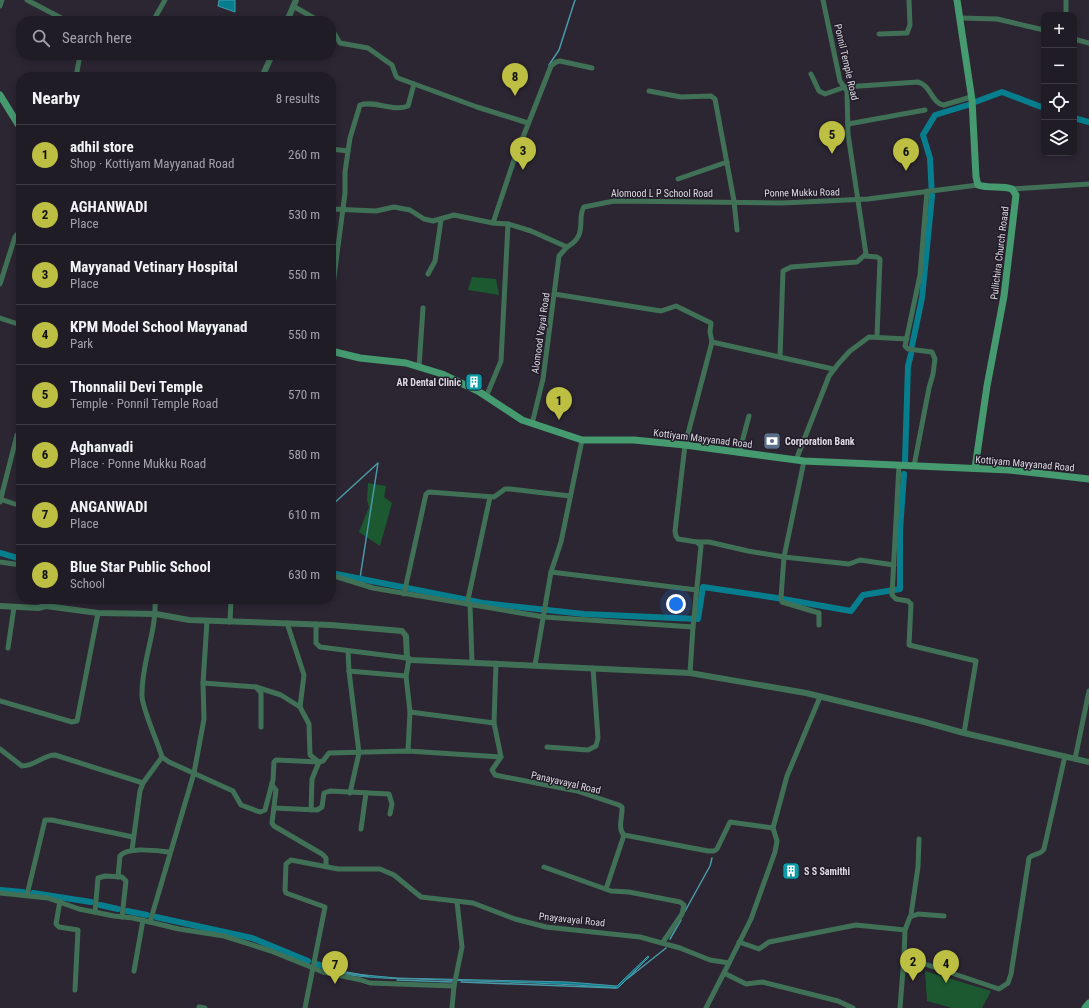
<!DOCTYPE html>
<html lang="en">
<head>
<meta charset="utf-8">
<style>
  body { margin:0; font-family:"Roboto Condensed",sans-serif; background:#2d2932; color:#f1f3f6 }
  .controls { position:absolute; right:12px; top:12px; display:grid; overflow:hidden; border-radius:8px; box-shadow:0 2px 6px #0003 }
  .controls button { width:36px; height:36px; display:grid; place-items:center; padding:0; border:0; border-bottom:1px solid #3d3a43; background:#201c26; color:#f1f3f6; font:20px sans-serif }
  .you { position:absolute; left:676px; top:604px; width:14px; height:14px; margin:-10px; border:3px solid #fff; border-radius:50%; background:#1a73e8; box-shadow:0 0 0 6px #1a73e833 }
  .badge { display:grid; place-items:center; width:26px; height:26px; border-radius:50%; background:#bdbf43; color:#111; font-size:13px; font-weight:700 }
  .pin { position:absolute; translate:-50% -33px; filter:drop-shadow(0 1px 2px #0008) }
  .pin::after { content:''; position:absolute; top:21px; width:14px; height:12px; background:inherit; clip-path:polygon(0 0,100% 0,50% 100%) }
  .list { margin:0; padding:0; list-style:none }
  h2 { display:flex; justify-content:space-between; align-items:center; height:52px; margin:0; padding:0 16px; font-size:17px }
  h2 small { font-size:13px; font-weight:400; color:#a2a1a7 }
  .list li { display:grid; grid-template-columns:26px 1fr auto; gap:12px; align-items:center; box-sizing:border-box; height:60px; padding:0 16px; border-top:1px solid #3d3a43 }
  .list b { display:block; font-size:15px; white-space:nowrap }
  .list p { margin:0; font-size:13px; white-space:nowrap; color:#a2a1a7 }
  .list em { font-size:13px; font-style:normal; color:#a2a1a7 }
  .icon { flex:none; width:22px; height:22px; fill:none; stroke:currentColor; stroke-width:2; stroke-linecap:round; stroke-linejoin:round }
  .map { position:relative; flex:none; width:1089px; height:1008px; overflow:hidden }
  .search { position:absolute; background:#201c26; box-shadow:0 2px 6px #0003; left:16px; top:16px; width:320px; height:44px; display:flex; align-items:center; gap:10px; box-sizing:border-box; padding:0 14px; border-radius:16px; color:#a2a1a7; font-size:15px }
  .panel { position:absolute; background:#201c26; box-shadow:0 2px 6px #0003; left:16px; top:72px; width:320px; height:532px; border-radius:16px }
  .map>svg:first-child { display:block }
  .green { fill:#1c5930 }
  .water { fill:#077e8e; stroke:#489aa8 }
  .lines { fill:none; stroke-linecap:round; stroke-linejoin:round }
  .stream { stroke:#489aa8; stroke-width:1.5 }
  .canal { stroke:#077e8e; stroke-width:6 }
  .minor { stroke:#407157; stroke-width:5 }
  .tertiary { stroke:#407157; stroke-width:6 }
  .secondary { stroke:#469a70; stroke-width:7 }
  .labels { text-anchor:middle; stroke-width:3; stroke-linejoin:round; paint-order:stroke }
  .street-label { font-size:10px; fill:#dedae3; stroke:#211c28 }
  .poi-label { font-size:10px; font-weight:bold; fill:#dedae3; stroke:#211c28; text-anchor:start }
</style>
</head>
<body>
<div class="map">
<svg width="1089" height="1008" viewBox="0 0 1089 1008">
  <rect width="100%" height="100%" fill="#2b2632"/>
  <g class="green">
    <polygon points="472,277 496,279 499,295 468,290"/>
    <polygon points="368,483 386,486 384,497 392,503 380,546 359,532 369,507 367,500"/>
    <polygon points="925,971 991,991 982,1008 952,1008 927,1001"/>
  </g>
  <g class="water">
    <polygon points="219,0 235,0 235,12 218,6"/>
    <path d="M648 956 649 957 618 988C559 983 500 982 442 980 405 978 369 980 333 972L397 978 568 982 617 986Z"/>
  </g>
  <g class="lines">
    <g class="stream">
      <polyline points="549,65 559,50 575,0"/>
      <polyline points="515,152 520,139"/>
      <polyline points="331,506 378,463 360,578"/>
      <polyline points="684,913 710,866 712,858"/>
      <polyline points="670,939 681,920"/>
      <polyline points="334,970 368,976"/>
      <polyline points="627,979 666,948"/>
      <polyline points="397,980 452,982"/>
      <polyline points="461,982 616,988"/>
    </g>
    <g class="canal">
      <polyline points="975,102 1002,92 1044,108"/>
      <polyline points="1074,118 1089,122"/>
      <polyline points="912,346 922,298 932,196 930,158 923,135 935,115 968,105"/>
      <polyline points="905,461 908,366 911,354"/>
      <polyline points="0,553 21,559"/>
      <polyline points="331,573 483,603 584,614 698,619 703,587 777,598 851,611 863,595 900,589 900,530 904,474"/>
      <polyline points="0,890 23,892"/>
      <polyline points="33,893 91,902"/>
      <polyline points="100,905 118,909"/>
      <polyline points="127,911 147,915"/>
      <polyline points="156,917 252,938 308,961"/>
      <polyline points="317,964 334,970"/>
    </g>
    <g class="minor">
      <polyline points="27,0 67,21"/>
      <polyline points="1066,0 1066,15"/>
      <polyline points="0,6 2,0"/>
      <polyline points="293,6 319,21"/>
      <polyline points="961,18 997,19 1044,30"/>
      <polyline points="153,21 165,0"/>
      <polyline points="331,28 340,43 368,48 392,65 396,76 398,78 477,107 528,123"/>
      <polyline points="879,34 907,33 910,25 909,0"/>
      <polyline points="1074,39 1089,43"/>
      <path d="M811 74 819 91 825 94 845 87 918 82C931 85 931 103 944 105L971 97"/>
      <polyline points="76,77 80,55"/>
      <polyline points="649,91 681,97 711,96 715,99 734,201 737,230"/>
      <polyline points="848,124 925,110"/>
      <polyline points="331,149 348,151"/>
      <polyline points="678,179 727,162"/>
      <polyline points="1012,189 1089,184"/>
      <path d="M331 209 376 211 394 207 410 210 424 219 433 221 454 215 493 223 508 224 531 231 567 247C589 235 576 218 584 207L614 201 782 203 868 199 978 185"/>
      <polyline points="493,223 514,160 551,66 556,62 560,61 592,68"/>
      <polyline points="865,256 877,257 880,259 877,336"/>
      <polyline points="428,274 435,261 441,220"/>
      <polyline points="0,284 15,237 21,230"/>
      <polyline points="554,294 661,311 676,306 711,323 710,332 712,342 833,369"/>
      <path d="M331 300 345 193V172L350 138 360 105C375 100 392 112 408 106L414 84"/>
      <polyline points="0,318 21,325"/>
      <polyline points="780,357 783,271 791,267 857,262 866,254 848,134 847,91 840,81 823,0"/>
      <polyline points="419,367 423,308"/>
      <polyline points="486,397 501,361 508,224"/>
      <polyline points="20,401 21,397"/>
      <polyline points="532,424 543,379 559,256 567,247"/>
      <polyline points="739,453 749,416"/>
      <polyline points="796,460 829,376 839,363 850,351 869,337 907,339"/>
      <polyline points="804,461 784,557 781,597 782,602 819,613 819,625"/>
      <polyline points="899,465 892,595 896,599 908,601 911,604 909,645 976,661 964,733"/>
      <polyline points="914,466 929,388 933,374 935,359 932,352 908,349 905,346 920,275 927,191"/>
      <polyline points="0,499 21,506"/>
      <polyline points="0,502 17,435 21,436"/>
      <polyline points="698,542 709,542 748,551 784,557 849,564 860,560 894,565"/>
      <polyline points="0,562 21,565"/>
      <polyline points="551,572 697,590"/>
      <polyline points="331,575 373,588 544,617 693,627 701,546 697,542 678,539 676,536 675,531 685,445 712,342"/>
      <polyline points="404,594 426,494 429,492 494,497 505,489 510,489 570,496"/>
      <path d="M155 599C157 632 141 663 142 696 142 708 158 743 162 757L169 762 233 791 241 805 260 812 265 810 273 780 274 762 276 760 319 762 323 761 329 753 408 751 501 757"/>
      <polyline points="467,604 490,497"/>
      <polyline points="470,605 472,662"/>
      <polyline points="230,622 231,599"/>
      <polyline points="287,623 304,675 300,707 309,724 310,755 319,762 312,779 311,810"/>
      <polyline points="316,624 316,643 320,647 407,658"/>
      <polyline points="8,648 14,607"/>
      <polyline points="348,651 349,671 359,753 350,793"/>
      <path d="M496 663 494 723 501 757 492 770 495 775 577 791 619 805 622 807C623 815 617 829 624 835L708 851H714L717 849 730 822 773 828"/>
      <polyline points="535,665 551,572 561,542 582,440"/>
      <polyline points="349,671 406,676"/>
      <polyline points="690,673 693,627"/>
      <polyline points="203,683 256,687 261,693 261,727"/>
      <polyline points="256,687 281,695 300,707"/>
      <polyline points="0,701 72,722 77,721 98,613"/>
      <polyline points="410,712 494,723"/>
      <polyline points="547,747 588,750 596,746 598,738 593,668"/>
      <path d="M0 749 22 766C35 766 43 755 55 755L143 783"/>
      <polyline points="408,751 410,712 406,676 409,659"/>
      <polyline points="1075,759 1089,691"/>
      <polyline points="272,783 272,785 276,790 272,823 274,826 322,854 326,858 326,866"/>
      <polyline points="274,808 317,810 322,807 324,793 330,791 389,794 392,804 390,814"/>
      <polyline points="361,829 366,793"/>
      <polyline points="132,850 140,791 143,783 162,757"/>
      <polyline points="544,867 611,891 629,892 680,902 684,905 682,914 663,942"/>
      <path d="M118 877 120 856C127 846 158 851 170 852"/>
      <polyline points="606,889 624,835"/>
      <polyline points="0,893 48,898 79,909 114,916 133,918 179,929 224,936 271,951 323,972 361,980 370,983 454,986 462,947 457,902"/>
      <polyline points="27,895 45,820 52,820 133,837"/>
      <polyline points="60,901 56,924 59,927 78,930 75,990"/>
      <polyline points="95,912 98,878 105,876 122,877 126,881 122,917"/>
      <polyline points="911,915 918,867 919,839"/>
      <polyline points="150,922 194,773 204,719 203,683 207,621"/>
      <polyline points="739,942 759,949 769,942 856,925 905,930"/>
      <polyline points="904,957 905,930 910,917 918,914 944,916"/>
      <polyline points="134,971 143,920"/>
      <polyline points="724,973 746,984 762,982 838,1001 853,1008"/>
      <polyline points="199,1007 205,1008"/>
      <polyline points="305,1008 325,907 286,893 285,890 286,864 291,860 338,869 380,869 394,875 421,897 473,903 515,919 546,927 640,937 680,948 710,960 729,963 751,919 775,852 777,841 773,828 787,776 820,697"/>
      <polyline points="452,1008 454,986"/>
      <polyline points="706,1008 729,963"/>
      <path d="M900 1008 904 957 999 989 1008 983 1011 974 1029 858C1034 853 1041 855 1044 849L1065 756"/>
    </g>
    <g class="tertiary">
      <polyline points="287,21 296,0"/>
      <polyline points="262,77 272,55"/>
      <polyline points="0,606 38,608 46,606 50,599"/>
      <polyline points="46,606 98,613 156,614 189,620 331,625 402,631 406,636 407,658 411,660 690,673 806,693 921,721 964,733 1089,762"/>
    </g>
    <g class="secondary">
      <path d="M957 0 972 100 976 177 978 185C990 189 1001 185 1012 189L1016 195 1004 296 987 386 975 468"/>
      <polyline points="0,95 21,129"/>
      <polyline points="331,351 360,358 406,363 442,374 478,391 522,420 582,440 634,440 685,445 804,461 1009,470 1089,479"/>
      <polyline points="1085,1008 1089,1003"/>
    </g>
  </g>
  <defs>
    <symbol id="building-square" viewBox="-11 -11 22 22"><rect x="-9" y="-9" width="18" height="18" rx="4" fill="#0f9aa8" stroke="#211c28"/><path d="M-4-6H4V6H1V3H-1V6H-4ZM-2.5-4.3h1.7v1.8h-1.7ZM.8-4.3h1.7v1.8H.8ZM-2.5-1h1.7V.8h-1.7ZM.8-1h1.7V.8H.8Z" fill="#fff"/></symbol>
    <symbol id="bank-square" viewBox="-11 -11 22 22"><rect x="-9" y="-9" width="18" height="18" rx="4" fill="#5c6f8a" stroke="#211c28"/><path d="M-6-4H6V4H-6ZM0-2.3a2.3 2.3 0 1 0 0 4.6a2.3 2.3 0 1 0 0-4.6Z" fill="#fff"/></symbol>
  </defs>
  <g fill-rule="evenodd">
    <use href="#building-square" x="464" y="372" width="20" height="20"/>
    <use href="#bank-square" x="762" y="431" width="20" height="20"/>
    <use href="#building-square" x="781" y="861" width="20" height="20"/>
  </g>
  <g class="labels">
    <g class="street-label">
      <text transform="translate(847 62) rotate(77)" y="4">Ponnil Temple Road</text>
      <text transform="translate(802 192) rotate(-1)" y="4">Ponne Mukku Road</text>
      <text x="662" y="197">Alomood L P School Road</text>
      <text transform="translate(999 253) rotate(-83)" y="4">Pullichira Church Roaad</text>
      <text transform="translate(540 333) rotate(-82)" y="4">Alomood Vayal Road</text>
      <text transform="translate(703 438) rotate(7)" y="4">Kottiyam Mayyanad Road</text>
      <text transform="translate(1025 463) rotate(5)" y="4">Kottiyam Mayyanad Road</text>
      <text transform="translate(566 782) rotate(13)" y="4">Panayavayal Road</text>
      <text transform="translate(572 919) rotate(6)" y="4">Pnayavayal Road</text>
    </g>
    <g class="poi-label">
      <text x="461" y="386" text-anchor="end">AR Dental Clinic</text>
      <text x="785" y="445">Corporation Bank</text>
      <text x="804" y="875">S S Samithi</text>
    </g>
  </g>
</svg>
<div class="controls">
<button>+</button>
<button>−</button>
<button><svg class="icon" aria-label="locate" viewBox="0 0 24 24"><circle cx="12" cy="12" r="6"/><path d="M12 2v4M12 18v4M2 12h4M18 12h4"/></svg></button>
<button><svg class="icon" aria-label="layers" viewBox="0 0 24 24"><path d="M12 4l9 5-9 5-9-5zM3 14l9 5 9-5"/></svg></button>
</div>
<div class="you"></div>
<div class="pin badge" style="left:559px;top:420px">1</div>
<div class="pin badge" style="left:913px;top:981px">2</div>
<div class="pin badge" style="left:523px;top:170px">3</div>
<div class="pin badge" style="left:946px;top:983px">4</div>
<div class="pin badge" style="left:832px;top:154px">5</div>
<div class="pin badge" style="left:906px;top:171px">6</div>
<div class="pin badge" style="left:335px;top:984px">7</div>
<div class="pin badge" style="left:515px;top:96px">8</div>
<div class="search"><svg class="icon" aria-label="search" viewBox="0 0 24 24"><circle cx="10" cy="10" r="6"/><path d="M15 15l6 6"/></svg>Search here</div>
<section class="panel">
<h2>Nearby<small>8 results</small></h2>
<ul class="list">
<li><span class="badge">1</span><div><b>adhil store</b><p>Shop · Kottiyam Mayyanad Road</p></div><em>260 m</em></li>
<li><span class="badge">2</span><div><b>AGHANWADI</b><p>Place</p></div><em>530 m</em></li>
<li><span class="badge">3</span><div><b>Mayyanad Vetinary Hospital</b><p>Place</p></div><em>550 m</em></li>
<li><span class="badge">4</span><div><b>KPM Model School Mayyanad</b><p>Park</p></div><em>550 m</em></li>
<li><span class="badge">5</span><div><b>Thonnalil Devi Temple</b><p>Temple · Ponnil Temple Road</p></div><em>570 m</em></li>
<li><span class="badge">6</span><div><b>Aghanvadi</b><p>Place · Ponne Mukku Road</p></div><em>580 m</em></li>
<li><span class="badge">7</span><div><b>ANGANWADI</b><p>Place</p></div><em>610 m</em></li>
<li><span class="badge">8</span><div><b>Blue Star Public School</b><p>School</p></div><em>630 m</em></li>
</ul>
</section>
</div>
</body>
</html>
